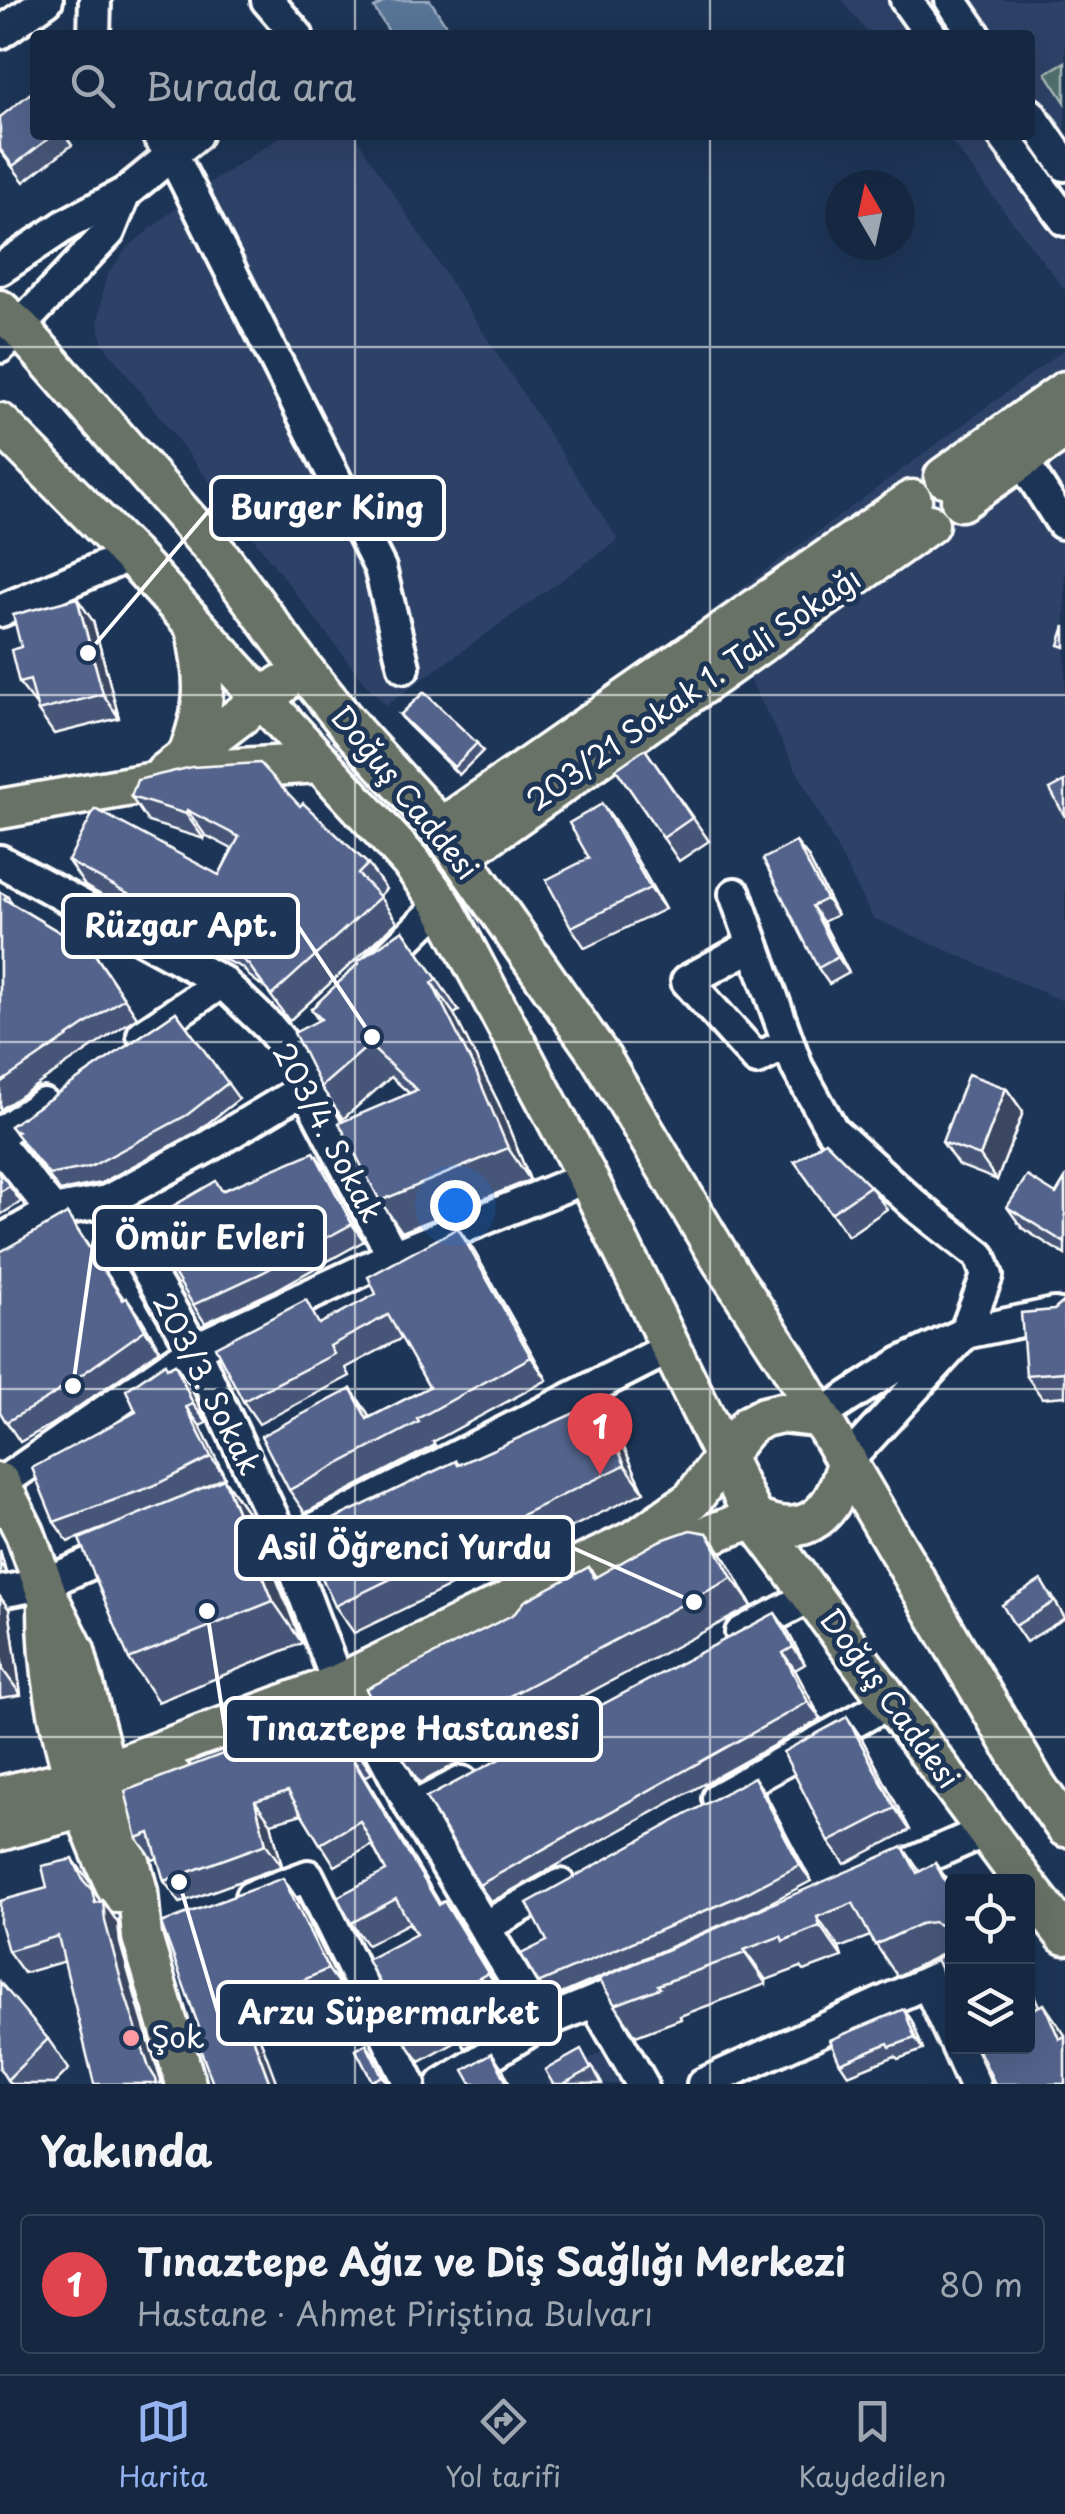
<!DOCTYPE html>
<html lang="tr">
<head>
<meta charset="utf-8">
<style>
  body { margin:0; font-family:"Playpen Sans",sans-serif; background:#1f3048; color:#f1f3f6 }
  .controls { position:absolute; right:30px; bottom:30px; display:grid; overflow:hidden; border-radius:10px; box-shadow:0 10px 40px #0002 }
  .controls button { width:90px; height:90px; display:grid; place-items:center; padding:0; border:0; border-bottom:2px solid #35445a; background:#162841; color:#f1f3f6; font:50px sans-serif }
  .compass { position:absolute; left:825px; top:170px; width:90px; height:90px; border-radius:50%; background:#162841; box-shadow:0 10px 40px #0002; rotate:351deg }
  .you { position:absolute; left:455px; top:1205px; width:35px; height:35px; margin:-25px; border:8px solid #fff; border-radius:50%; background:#1a73e8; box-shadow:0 0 0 15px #1a73e833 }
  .badge { display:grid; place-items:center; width:65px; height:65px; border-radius:50%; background:#95b2f1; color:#fff; font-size:32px; font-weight:700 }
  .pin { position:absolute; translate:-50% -82px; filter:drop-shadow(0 2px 5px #0008) }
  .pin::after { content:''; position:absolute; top:52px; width:35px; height:30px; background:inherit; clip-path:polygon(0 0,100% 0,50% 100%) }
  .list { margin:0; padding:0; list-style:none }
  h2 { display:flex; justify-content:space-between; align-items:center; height:130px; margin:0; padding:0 40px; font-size:42px }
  h2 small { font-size:32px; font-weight:400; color:#9ea6b1 }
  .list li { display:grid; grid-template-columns:65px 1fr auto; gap:30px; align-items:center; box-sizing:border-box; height:140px; margin:0 20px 20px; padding:0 20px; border:2px solid #35445a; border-radius:10px }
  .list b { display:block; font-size:38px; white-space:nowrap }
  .list p { margin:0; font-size:32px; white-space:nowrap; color:#9ea6b1 }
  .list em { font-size:32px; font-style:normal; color:#9ea6b1 }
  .icon { flex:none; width:55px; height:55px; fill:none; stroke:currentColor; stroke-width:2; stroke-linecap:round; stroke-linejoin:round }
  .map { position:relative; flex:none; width:1065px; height:2084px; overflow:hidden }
  .search { position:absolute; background:#162841; box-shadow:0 10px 40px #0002; left:30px; right:30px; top:30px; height:110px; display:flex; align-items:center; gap:25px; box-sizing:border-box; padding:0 35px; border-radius:10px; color:#9ea6b1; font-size:38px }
  .sheet { height:290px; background:#162841 }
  nav { display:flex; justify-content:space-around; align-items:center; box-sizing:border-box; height:140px; border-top:2px solid #35445a; background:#162841; font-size:28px; color:#9ea6b1 }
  nav a { display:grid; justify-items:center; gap:5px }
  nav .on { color:#95b2f1 }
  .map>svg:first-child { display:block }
  .built { fill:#2d4367 }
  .green { fill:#516f6d; stroke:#a8b7b6; stroke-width:2.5 }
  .water { fill:#587497; stroke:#9bacc1; stroke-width:2.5 }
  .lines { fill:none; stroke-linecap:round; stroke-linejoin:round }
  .minor-casing { stroke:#fff; stroke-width:38 }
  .major-casing { stroke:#fff; stroke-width:45 }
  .minor { stroke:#1d3557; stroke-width:30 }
  .major { stroke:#697266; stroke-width:38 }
  .wall { fill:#475678; stroke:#fff; stroke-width:2.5 }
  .shaded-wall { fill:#3a4661; stroke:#fff; stroke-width:2.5 }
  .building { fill:#53648b; stroke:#fff; stroke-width:2.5 }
  .grid { fill:none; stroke:#fff; stroke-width:2.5; stroke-opacity:0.55 }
  .poi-dot { fill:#ff9aa2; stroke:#1d3557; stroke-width:4 }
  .labels { text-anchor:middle; stroke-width:10; stroke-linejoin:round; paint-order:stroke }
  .street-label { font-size:30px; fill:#fff; stroke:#1d3557 }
  .poi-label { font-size:30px; fill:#fff; stroke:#1d3557; text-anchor:start }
  .leader { fill:none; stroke:#fff; stroke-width:4 }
  .callout-dot { fill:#fff; stroke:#1d3557; stroke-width:4 }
  .callout { fill:#1d3557; stroke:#fff; stroke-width:4 }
  .callout-label { font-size:32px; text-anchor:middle; font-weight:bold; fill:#fff }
</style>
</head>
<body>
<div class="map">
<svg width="1065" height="2084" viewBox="0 0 1065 2084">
  <rect width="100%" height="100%" fill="#1d3557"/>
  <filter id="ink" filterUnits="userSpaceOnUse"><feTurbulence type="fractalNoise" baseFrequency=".01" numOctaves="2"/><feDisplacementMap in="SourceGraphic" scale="20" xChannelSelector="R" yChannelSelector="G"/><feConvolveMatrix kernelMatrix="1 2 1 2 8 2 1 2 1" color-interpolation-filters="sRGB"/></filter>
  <g filter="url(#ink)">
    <g class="built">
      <polygon points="842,0 1065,0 1065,290 946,135 1030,135 1030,35 869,35"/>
      <polygon points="283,135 355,135 618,540 386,705 368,687 102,342 98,324 104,286 109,272 127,248 196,192"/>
      <polygon points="1065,349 1065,1002 873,918 750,680 524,836 481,781"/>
      <polygon points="610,2047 632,2084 545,2084"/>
    </g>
    <polygon class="green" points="1065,62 1065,102 1046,73"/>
    <polygon class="water" points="388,0 430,0 447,27 435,35 391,35 374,8"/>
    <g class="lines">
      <defs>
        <g id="minor">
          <polyline points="267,0 297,35"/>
          <polyline points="906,0 931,35"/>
          <polyline points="951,0 975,35"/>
          <polyline points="0,33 47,0"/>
          <polyline points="94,35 95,0"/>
          <polyline points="1030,114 1065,165"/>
          <polyline points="158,135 173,156 380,568 404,667"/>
          <polyline points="1003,135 1065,220"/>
          <polyline points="0,269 67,224 125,193 196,135"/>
          <polyline points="0,347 109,232 125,193"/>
          <polyline points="1009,440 1062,523"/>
          <polyline points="0,611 131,555"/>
          <polyline points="0,861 222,982 269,1027 291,1053 305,1088 393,1256"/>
          <polyline points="735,894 797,1067 832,1130 916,1206 980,1256 987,1276 965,1333 847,1461"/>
          <polyline points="753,945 687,981 757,1059 788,1043"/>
          <polyline points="379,966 442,904"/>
          <polyline points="143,1035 222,982"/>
          <polyline points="0,1133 43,1104"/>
          <polyline points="0,1146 53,1211"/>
          <polyline points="107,1201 194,1349 285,1544 338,1684"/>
          <polyline points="0,1241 53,1211 107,1201 207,1147 305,1088"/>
          <polyline points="818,1417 901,1363 965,1333 1054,1314 1065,1316"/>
          <polyline points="0,1484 194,1349 393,1256 587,1177"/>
          <polyline points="314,1529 670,1348"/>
          <polyline points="0,1592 43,1584 124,1549"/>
          <polyline points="741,1633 813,1595"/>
          <polyline points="358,1706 412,1808 542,2023"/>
          <polyline points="718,1798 890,1702"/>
          <polyline points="412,1808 462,1782"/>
          <polyline points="878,1878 985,1831"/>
          <polyline points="251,1897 308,1876 410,2084"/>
          <polyline points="484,1927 560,1885"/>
          <polyline points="928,1984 952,2037"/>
          <polyline points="595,2002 642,2084"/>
          <polyline points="957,2046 974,2084"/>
          <polyline points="443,2084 542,2023 644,1981"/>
          <polyline points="703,2084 952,1971"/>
        </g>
        <g id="major">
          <polyline points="0,310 20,328 222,559 303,669 355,733 441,828 601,1058 722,1261 788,1362 1035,1784 1065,1827"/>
          <polyline points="0,423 131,555 410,861 442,904 587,1177 754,1518 1024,1882"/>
          <polyline points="944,477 1065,391"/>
          <polyline points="961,501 1065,429"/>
          <path d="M188 755C208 702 205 683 196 629"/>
          <polyline points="165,773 281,685"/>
          <polyline points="0,809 154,782 206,770 321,763"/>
          <polyline points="441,828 912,500"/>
          <polyline points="460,856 929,524"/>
          <polyline points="0,1483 25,1533 48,1597 75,1651 138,1892 142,1937 186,2084"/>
          <path d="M754 1518C808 1543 835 1512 847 1461"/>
          <polyline points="662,1552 754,1518"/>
          <path d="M48 1604C47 1705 76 1803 119 1893"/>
          <polyline points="289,1732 358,1706 417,1676"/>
          <polyline points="0,1796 106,1771 338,1684 638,1538 692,1500 738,1438 749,1425 764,1417 781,1413 818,1417"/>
          <polyline points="0,1831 113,1800 173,1777"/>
          <polyline points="1028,1887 1065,1935"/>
        </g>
      </defs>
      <use href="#minor" class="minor-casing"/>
      <use href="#major" class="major-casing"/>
      <use href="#minor" class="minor"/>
      <use href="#major" class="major"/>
    </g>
    <g class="wall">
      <polygon points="0,117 35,135 65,135 72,145 24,182 0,151"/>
      <polygon points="93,621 119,718 54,734 38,711 37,706 19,683 21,647"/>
      <polygon points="400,715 477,743 483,751 459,775 406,723"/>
      <polygon points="645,749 709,841 679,861 616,769"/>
      <polygon points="131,797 300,806 368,864 386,889 379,896 397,922 289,1021 267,990 248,975 243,968 194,946 85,886 68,861 219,875 232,849 205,835 204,839 148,822"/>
      <polygon points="602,804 617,825 665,909 585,948 571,927"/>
      <polygon points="796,842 808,857 837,915 823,922 849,973 829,984 818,968"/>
      <polygon points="0,892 7,896 13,904 94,953 137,1017 0,1110"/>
      <polygon points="403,930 459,1011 454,1014 499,1104 530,1180 402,1232 380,1201 409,1093 391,1077 343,1119 321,1087 318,1020 311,1009"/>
      <polygon points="176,1012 239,1099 198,1131 101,1183 60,1191 10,1126"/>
      <polygon points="1006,1088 1023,1112 997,1180 958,1165 942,1142"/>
      <polygon points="795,1162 870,1186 887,1209 848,1236"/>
      <polygon points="326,1169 364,1241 274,1291 205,1323 193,1305 223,1190"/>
      <polygon points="0,1173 21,1202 0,1215"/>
      <polygon points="1065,1179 1065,1255 1022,1228 1007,1207 1056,1194"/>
      <polygon points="67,1214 124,1299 127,1298 141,1318 160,1350 61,1419 20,1442 0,1412"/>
      <polygon points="474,1251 547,1380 433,1442 435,1445 305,1513 289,1490 351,1389 370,1417 429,1387 402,1338 346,1368 350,1376 259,1424 243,1401 322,1323"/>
      <polygon points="1065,1301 1065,1396 1042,1398 1026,1375 1054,1310"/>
      <polygon points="175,1364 189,1384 207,1423 200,1426 225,1477 201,1489 224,1479 254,1522 302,1643 158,1702 129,1659 104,1528 68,1542 54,1522 136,1412 168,1368"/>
      <polygon points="616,1430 644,1492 354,1633 335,1606 456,1461 459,1465"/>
      <polygon points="707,1533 727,1561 752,1606 420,1783 400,1754 514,1614 589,1567 596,1577"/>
      <polygon points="0,1550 6,1572 0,1574"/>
      <polygon points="1052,1596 1065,1618 1026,1642 1015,1626"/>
      <polygon points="0,1597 9,1609 21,1695 0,1698"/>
      <polygon points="787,1630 805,1664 795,1670 821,1719 491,1902 479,1885"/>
      <polygon points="336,1711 351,1733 372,1773 365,1777 440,1904 444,1901 460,1924 503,1995 482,2007 495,2030 465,2048 460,2040 420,2062 404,2040 400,2018 416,1934 409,1923 367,1945 351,1923 386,1871 372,1845 335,1866 302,1814 271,1823 282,1866 180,1903 164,1881 158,1858 153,1860 137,1838"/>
      <polygon points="847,1717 862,1739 910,1830 845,1864 829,1842"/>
      <polygon points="765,1793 811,1881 758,1909 550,1999 538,1983 547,1941"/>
      <polygon points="903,1847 920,1872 935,1863 952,1887 952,1994 942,1954 897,1976 870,1936 839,1948 842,1957 804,1971 801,1967 766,1980 766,1984 680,2016 681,2019 636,2036 615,2005"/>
      <polygon points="89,1881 94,1892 101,1902 103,1901 118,1923 120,1943 140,2013 65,1961 24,1973 8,1951"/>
      <polygon points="298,1900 343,1990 257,2030 200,2030"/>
      <polygon points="904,2009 912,2021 923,2050 898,2059 895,2056 848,2075 840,2063"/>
      <polygon points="48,2039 69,2069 54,2084 10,2084 0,2069"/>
      <polygon points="366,2044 377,2060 389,2084 374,2084 356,2050"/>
      <polygon points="592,2066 602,2084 553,2084"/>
    </g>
    <g class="shaded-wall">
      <polygon points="77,598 93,621 119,718 103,694"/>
      <polygon points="602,804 617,825 665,909 650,888"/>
      <polygon points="187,810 205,835 204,839 186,814"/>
      <polygon points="796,842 808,857 837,915 826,899"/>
      <polygon points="812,906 823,922 849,973 838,957"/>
      <polygon points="432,983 454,1014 499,1104 530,1180 508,1148"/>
      <polygon points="1006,1088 1023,1112 997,1180 980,1156"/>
      <polygon points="314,1152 326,1169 364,1241 352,1224"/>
      <polygon points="458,1228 474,1251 547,1380 531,1357"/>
      <polygon points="127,1298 141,1318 160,1350 145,1330"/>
      <polygon points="175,1364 189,1384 207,1423 193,1404"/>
      <polygon points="351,1389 367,1412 383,1441 367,1419"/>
      <polygon points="597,1403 616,1430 644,1492 625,1465"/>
      <polygon points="186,1407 200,1426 225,1477 211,1457"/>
      <polygon points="224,1479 254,1522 302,1643 273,1601"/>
      <polygon points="707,1533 727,1561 752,1606 732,1578"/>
      <polygon points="0,1550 6,1572 0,1563"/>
      <polygon points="0,1597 9,1609 21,1695 3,1670 0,1649"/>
      <polygon points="775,1613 787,1630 805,1664 793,1647"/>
      <polygon points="783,1653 795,1670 821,1719 808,1702"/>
      <polygon points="336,1711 351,1733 372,1773 357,1751"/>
      <polygon points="847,1717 862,1739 910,1830 895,1808"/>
      <polygon points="350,1755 365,1777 454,1927 439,1905"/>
      <polygon points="754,1777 765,1793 811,1881 800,1865"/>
      <polygon points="255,1801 271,1823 282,1866 266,1844"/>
      <polygon points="73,1859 89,1881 94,1892 103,1905 103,1901 118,1923 120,1943 140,2013 162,2084 157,2084 149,2068 83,1880"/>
      <polygon points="935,1863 952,1887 952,1894"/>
      <polygon points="283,1878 298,1900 343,1990 328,1969"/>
      <polygon points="444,1901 460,1924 503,1995 488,1973"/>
      <polygon points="817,1917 839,1948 842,1957 820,1926"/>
      <polygon points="744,1950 766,1980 766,1984 745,1953"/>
      <polygon points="1028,1981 1054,2040 1033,2009 1028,1997"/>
      <polygon points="467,1985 482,2007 495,2030 480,2008"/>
      <polygon points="1044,2004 1065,2035 1065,2048 1059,2039"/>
      <polygon points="242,2008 257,2030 277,2084 270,2084"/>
      <polygon points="904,2009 912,2021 923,2050 915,2038"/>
      <polygon points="366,2044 377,2060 389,2084 382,2076"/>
      <polygon points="492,2053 503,2069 510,2084 508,2084 506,2081"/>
    </g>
    <g class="building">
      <polygon points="32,92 35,96 35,135 53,135 13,166 0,149 0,117"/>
      <polygon points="77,598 103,694 38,711 30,680 19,683 11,650 21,647 13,615"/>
      <polygon points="1065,626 1065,647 1059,645"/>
      <polygon points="424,692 477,743 454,767 400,715"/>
      <polygon points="645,749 692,818 663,838 616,769"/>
      <polygon points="260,763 300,806 303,803 368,864 358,874 380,897 271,996 249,965 230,950 232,946 177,921 68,861 95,809 219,875 239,837 187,810 186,814 131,797 137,780 192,767"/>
      <polygon points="1065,781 1065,817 1050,789"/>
      <polygon points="602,804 650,888 571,927 546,880 589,858 569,823"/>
      <polygon points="796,842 826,899 812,906 838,957 818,968 763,859"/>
      <polygon points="0,892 7,896 4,899 94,953 124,998 0,1083"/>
      <polygon points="403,930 437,979 432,983 476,1072 508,1148 380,1201 339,1123 417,1090 369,1045 321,1087 294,1033 321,1019 311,1009 359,963 358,961"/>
      <polygon points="176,1012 228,1083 187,1115 90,1167 49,1175 15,1133 19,1131 14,1131 10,1126"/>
      <polygon points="968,1074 1006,1088 980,1156 942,1142"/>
      <polygon points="825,1141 870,1186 831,1213 795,1162"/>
      <polygon points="314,1152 352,1224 262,1273 193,1305 144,1223 216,1181 222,1191"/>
      <polygon points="0,1173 10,1186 0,1192"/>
      <polygon points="1027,1176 1056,1194 1065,1179 1065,1243 1007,1207"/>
      <polygon points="67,1214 123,1300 127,1298 145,1330 47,1399 6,1422 0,1412 0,1252"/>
      <polygon points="458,1228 531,1357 417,1419 419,1422 289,1490 261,1436 351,1389 367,1419 429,1387 388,1315 330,1346 334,1354 243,1401 215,1347 306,1300 319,1324 376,1294 368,1277"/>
      <polygon points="1065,1301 1065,1372 1026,1375 1021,1313 1054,1310"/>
      <polygon points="165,1363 167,1368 175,1364 193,1404 186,1407 211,1457 153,1486 54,1522 32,1468 136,1412 126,1390"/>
      <polygon points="597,1403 625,1465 335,1606 302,1534 456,1461 458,1465"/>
      <polygon points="224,1479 273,1601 129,1659 79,1539"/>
      <polygon points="690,1530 707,1533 732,1578 400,1754 366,1689 514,1614 525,1601 589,1567 594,1578 659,1541"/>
      <polygon points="1041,1580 1054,1602 1015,1626 1002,1605"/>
      <polygon points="775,1613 793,1647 783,1653 808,1702 479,1885 426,1798"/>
      <polygon points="0,1649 3,1670 0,1670"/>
      <polygon points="336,1711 357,1751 350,1755 439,1905 444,1901 488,1973 467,1985 480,2008 450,2026 445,2017 404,2040 395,2021 400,2018 367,1960 416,1934 396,1899 351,1923 337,1897 386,1871 360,1821 320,1844 288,1791 255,1801 266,1844 164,1881 150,1833 137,1838 125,1791"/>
      <polygon points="847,1717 895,1808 829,1842 783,1752"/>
      <polygon points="754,1777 800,1865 746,1893 538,1983 521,1954 547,1941 527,1903"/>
      <polygon points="903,1847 917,1873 935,1863 952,1894 952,1994 936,1959 945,1952 949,1941 942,1926 933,1922 920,1924 875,1945 853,1903 817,1917 820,1926 783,1941 781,1936 744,1950 745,1953 658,1985 660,1988 615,2005 599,1979"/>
      <polygon points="73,1859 83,1880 92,1890 95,1903 103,1901 105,1921 124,1991 149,2068 156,2079 157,2084 94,2084 58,1936 8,1951 0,1923 0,1901 47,1888 42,1866"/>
      <polygon points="283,1878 328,1969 242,2008 270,2084 213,2084 194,2032 200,2030 161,1923"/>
      <polygon points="0,1982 48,2039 7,2080 0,2069"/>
      <polygon points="1028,1997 1033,2009 1044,2004 1059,2039 1065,2036 1065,2084 995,2084 977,2046 1028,2046"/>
      <polygon points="904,2009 915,2038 890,2047 888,2043 840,2063 830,2040"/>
      <polygon points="366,2044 382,2076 372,2081 356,2050"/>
      <polygon points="581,2050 591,2069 563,2084 553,2084 545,2070"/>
      <polygon points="492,2053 506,2081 500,2084 472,2084 464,2070"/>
    </g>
  </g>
  <path class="grid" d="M355 0V35M710 0V35M355 135V2084M710 135V2084M0 347H1065M0 695H1065M0 1042H1065M0 1389H1065M0 1737H1065"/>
  <circle class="poi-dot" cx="131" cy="2038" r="10"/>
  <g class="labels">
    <g class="street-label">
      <text transform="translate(694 690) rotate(-35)" y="10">203/21 Sokak 1. Tali Sokağı</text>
      <text transform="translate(404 793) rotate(51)" y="10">Doğuş Caddesi</text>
      <text transform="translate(327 1133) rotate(62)" y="10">203/4. Sokak</text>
      <text transform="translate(206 1384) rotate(63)" y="10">203/3. Sokak</text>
      <text transform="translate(889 1699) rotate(54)" y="10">Doğuş Caddesi</text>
    </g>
    <g class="poi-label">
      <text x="151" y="2048">Şok</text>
    </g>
  </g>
  <path class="leader" d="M88 653L211 508M372 1037L298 926M73 1386L94 1238M694 1602L573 1548M207 1611L225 1729M179 1882L218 2013"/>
  <g class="callout-dot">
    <circle cx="88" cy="653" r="10"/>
    <circle cx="372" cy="1037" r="10"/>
    <circle cx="73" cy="1386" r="10"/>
    <circle cx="694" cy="1602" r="10"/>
    <circle cx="207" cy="1611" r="10"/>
    <circle cx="179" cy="1882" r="10"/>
  </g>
  <g class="callout">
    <rect x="211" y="477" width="233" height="62" rx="10"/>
    <rect x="63" y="895" width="235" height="62" rx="10"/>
    <rect x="94" y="1207" width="231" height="62" rx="10"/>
    <rect x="236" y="1517" width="337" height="62" rx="10"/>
    <rect x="225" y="1698" width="376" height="62" rx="10"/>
    <rect x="218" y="1982" width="342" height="62" rx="10"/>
  </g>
  <g class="callout-label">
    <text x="327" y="519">Burger King</text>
    <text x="181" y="937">Rüzgar Apt.</text>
    <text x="210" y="1249">Ömür Evleri</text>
    <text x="405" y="1559">Asil Öğrenci Yurdu</text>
    <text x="413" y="1740">Tınaztepe Hastanesi</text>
    <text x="389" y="2024">Arzu Süpermarket</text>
  </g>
</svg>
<div class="controls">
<button><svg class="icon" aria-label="locate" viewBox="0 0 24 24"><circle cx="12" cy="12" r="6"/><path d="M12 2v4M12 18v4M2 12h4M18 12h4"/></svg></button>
<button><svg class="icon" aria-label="layers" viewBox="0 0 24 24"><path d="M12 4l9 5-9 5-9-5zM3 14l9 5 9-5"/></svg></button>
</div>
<svg class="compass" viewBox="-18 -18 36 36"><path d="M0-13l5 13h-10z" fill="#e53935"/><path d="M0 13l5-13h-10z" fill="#9ea6b1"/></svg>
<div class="you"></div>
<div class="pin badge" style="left:600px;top:1475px;background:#e0444e">1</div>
<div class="search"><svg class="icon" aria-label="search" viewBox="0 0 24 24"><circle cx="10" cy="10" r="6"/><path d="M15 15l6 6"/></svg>Burada ara</div>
</div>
<section class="sheet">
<h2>Yakında<small></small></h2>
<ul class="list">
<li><span class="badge" style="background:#e0444e">1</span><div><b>Tınaztepe Ağız ve Diş Sağlığı Merkezi</b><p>Hastane · Ahmet Piriştina Bulvarı</p></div><em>80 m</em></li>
</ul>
</section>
<nav>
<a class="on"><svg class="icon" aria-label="map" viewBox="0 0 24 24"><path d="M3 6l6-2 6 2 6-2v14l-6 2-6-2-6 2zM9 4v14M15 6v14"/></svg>Harita</a>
<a><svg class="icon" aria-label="directions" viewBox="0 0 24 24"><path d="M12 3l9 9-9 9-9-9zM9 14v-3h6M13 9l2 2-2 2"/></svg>Yol tarifi</a>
<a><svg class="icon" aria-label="saved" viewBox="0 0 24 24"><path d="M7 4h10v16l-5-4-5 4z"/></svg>Kaydedilen</a>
</nav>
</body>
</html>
